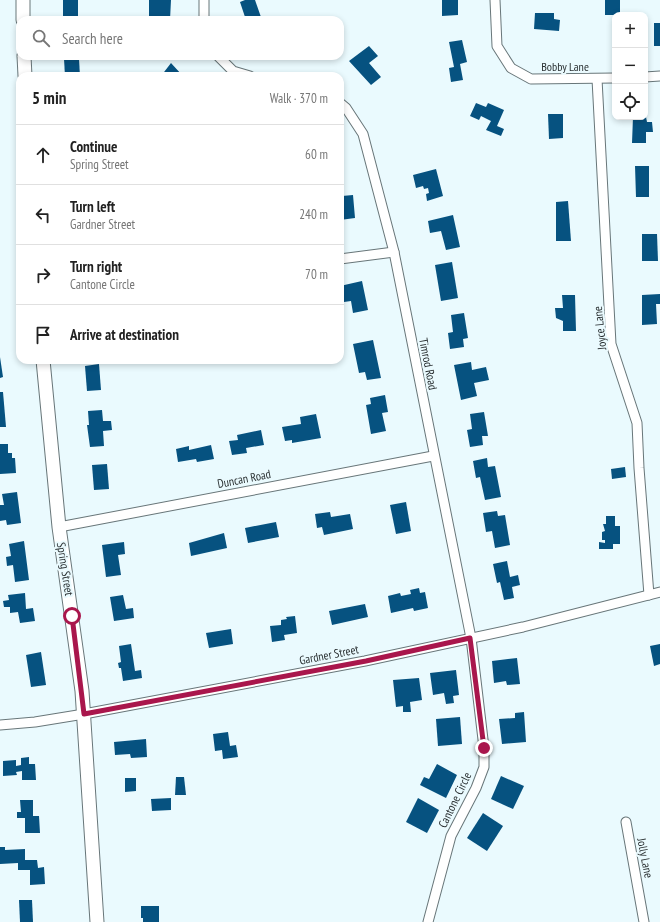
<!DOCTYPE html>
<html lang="en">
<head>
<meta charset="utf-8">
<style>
  body { margin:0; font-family:"PT Sans Narrow",sans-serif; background:#f2f2f2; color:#222 }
  .controls { position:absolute; right:12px; top:12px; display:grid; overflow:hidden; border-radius:8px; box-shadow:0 2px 6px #0003 }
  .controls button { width:36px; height:36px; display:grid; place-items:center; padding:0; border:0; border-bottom:1px solid #e0e0e0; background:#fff; color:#222; font:20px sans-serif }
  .stop { position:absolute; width:12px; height:12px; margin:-9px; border:3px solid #a9164c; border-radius:50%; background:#fff }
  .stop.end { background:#a9164c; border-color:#fff; box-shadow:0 1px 4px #0008 }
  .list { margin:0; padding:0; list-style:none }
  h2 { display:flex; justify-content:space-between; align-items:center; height:52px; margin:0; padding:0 16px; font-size:17px }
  h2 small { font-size:13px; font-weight:400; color:#767676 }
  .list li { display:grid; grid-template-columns:26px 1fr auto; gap:12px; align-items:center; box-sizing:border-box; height:60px; padding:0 16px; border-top:1px solid #e0e0e0 }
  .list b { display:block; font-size:15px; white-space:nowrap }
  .list p { margin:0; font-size:13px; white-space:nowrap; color:#767676 }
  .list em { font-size:13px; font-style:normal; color:#767676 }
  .icon { flex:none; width:22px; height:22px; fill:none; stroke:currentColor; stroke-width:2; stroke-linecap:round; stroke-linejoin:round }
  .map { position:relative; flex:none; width:660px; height:922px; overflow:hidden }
  .search { position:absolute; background:#fff; box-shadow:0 2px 6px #0003; left:16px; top:16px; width:328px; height:44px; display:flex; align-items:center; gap:10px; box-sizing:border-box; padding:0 14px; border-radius:12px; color:#767676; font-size:15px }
  .panel { position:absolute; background:#fff; box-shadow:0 2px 6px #0003; left:16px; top:72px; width:328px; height:292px; border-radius:12px }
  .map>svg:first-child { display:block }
  .building { fill:#065280 }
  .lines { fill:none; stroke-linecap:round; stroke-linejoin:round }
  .street-casing { stroke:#687679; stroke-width:11 }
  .secondary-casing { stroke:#687679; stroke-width:15 }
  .street { stroke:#fff; stroke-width:9 }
  .secondary { stroke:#fff; stroke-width:13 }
  .route { stroke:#a9164c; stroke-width:5 }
  .labels { text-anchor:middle; stroke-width:4; stroke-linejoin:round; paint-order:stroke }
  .street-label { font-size:12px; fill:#2a3032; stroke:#eafafe }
</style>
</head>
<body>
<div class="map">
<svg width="660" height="922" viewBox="0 0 660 922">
  <rect width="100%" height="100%" fill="#eafafe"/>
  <g class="building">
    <rect x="63" y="0" width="15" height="20"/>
    <polygon points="149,0 171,0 170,20 156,20 156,17 149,16"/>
    <polygon points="245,0 255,0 262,20 246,20 240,2"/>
    <polygon points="442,0 458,0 458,15 442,16"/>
    <rect x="605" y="0" width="15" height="15"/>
    <polygon points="535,13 554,13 554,19 560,20 559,31 534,29"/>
    <rect x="654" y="23" width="6" height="23"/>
    <polygon points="462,40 467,62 460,64 463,80 451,82 449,68 454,67 449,42"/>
    <polygon points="369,46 378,56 369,63 381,77 371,85 349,61"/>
    <polygon points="64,59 79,59 80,76 65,76"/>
    <polygon points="171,63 182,75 185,73 187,76 161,76"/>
    <polygon points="476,103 486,107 488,103 504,110 497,126 504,129 501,136 486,130 491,121 481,116 479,120 470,116"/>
    <polygon points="548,114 563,114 563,138 549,139"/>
    <polygon points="633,117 646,117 647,122 652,122 653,132 646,132 646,143 632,143"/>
    <polygon points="635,166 649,166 649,197 636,197"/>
    <polygon points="436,169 443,196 427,201 426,194 429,193 428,188 424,189 423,186 416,188 413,175"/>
    <polygon points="353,195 355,218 340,220 340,205 343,204 342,196"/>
    <polygon points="568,201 571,241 556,241 556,202"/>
    <polygon points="453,215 460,247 446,250 441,231 430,233 428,221"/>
    <polygon points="642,234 657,234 658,261 642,261"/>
    <polygon points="452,262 458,298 441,301 435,265"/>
    <polygon points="362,281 368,310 353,313 351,301 344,302 340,286"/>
    <polygon points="660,294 660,304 656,304 657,324 642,325 642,295"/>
    <polygon points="562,295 575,295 576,331 563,331 563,321 556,318 555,308 563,308"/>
    <polygon points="464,313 468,338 463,339 464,347 450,349 448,333 453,332 451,315"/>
    <polygon points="373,340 381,378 367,380 365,372 359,373 353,344"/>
    <polygon points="0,357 3,377 0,378"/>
    <polygon points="471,362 472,370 486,367 489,380 474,383 477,396 461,400 454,365"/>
    <polygon points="99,364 101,390 87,391 85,366"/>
    <polygon points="0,392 3,392 6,427 0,427"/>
    <polygon points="385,395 388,412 382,413 386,431 371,434 366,405 371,404 370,398"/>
    <polygon points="102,410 103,421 111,421 112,430 103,431 104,446 90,447 87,425 89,425 88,411"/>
    <polygon points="484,412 488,436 482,436 483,445 470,447 467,430 472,429 470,414"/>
    <polygon points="316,414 321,438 292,443 292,440 285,441 282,427 301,424 300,417"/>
    <polygon points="261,430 264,445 246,448 247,453 232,455 229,441 238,440 237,435"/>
    <polygon points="0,444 8,444 8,453 12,453 12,458 15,458 16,473 0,474"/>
    <polygon points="211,445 214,459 197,462 196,459 178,462 176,449 189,446 189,450"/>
    <polygon points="487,458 488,467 495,466 501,497 485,500 480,477 476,478 473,461"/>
    <polygon points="107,464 109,489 94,490 92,465"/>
    <polygon points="625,467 626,477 612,479 611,469"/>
    <polygon points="17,492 21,523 7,525 6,520 0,521 0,505 4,505 2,494"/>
    <polygon points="406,502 411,531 396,534 390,505"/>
    <polygon points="497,511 498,516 505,515 510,545 495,548 492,531 486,532 483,513"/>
    <polygon points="330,512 331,517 350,514 353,529 324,535 322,527 317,528 315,514"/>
    <polygon points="606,516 615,516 615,526 620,526 620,544 613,544 613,549 599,549 599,542 605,543 605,540 602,540 602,532 605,531 603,524 606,524"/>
    <polygon points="276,522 279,537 248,543 245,528"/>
    <polygon points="224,533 227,548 191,556 189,543"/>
    <polygon points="24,541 29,580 15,582 13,565 7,566 6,557 11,556 9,544"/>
    <polygon points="124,542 125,554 118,555 121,575 106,577 102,545"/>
    <polygon points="507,561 510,577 518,575 520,585 512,587 514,598 504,600 500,582 497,583 493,564"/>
    <polygon points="419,588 420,593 425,592 428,608 414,611 413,608 391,613 388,596 400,593 401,596 411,594 410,590"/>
    <polygon points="25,593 26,609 33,608 35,621 20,623 18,612 10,613 10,607 4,607 3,601 9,600 8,595"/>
    <polygon points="123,595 126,609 133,608 134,618 114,621 110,597"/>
    <polygon points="365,604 368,617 332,625 329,611"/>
    <polygon points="295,616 297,633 284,635 285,640 272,642 270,626 281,625 281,620 287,619 286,617"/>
    <polygon points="231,629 233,644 209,648 206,633"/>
    <polygon points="131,644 135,671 141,670 142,678 123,681 121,668 119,668 118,663 121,662 119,646"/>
    <polygon points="660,644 660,664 654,666 650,646"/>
    <polygon points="41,652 46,685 31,687 26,655"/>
    <polygon points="517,658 520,684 507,685 506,681 494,683 492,661"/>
    <polygon points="456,670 459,695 453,696 454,703 446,704 444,693 433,695 430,673"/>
    <polygon points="419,678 422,700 410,702 411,712 403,712 403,706 396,707 393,680"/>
    <polygon points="524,712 526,742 502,744 499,719 515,718 515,713"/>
    <polygon points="460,717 462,744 438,746 436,719"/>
    <polygon points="228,732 230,746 236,745 238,757 223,759 222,750 215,751 213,734"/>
    <polygon points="146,739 147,757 131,758 130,754 115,755 114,742"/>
    <polygon points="29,757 29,764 35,764 36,780 22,780 22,771 16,772 17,775 3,776 3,761 16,760 16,766 21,765 21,758"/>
    <polygon points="437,764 457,775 446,798 420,785 424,777 429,779"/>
    <polygon points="501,776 524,786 513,809 491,799"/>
    <polygon points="176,777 184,777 186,795 175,795"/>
    <polygon points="125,778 136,778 136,791 125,792"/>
    <polygon points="171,798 171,810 152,811 151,799"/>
    <polygon points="418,798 439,810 427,833 406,822"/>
    <polygon points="20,800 33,800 33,816 39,816 40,833 25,833 25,818 17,818 17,812 21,812"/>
    <polygon points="483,813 503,826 487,851 467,838"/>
    <polygon points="0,847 5,847 5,850 25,849 25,860 37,860 38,868 44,867 45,884 30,885 30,870 18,870 18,863 0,864"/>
    <polygon points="19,900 32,900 33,922 20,922"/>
    <polygon points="141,906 159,906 159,922 143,922 143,918 141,918"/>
  </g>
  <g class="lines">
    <defs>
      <g id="street">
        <polyline points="204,0 204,20"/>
        <polyline points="495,0 497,46 511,68 531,79 615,78"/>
        <polyline points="218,56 233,71 250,76"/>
        <polyline points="645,77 660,76"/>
        <polyline points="597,79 611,344 637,423 639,468 649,595"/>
        <polyline points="340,103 346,108 363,134 394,252 471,638 484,748 484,767 476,788 451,836 428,922"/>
        <polyline points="340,259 394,252"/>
        <polyline points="59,527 433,456"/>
        <polyline points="0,725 35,722 84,714 365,661 523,627 660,592"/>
        <polyline points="626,822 644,922"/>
      </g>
      <g id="secondary">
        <polyline points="23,0 23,20"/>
        <polyline points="24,56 25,76"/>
        <polyline points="43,360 59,527 82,691 97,922"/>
      </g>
    </defs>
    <use href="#street" class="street-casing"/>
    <use href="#secondary" class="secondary-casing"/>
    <use href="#street" class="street"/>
    <use href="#secondary" class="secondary"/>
  </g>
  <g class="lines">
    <polyline class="route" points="72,616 84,714 366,661 470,638 484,748"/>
  </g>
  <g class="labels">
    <g class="street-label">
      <text x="565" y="71">Bobby Lane</text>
      <text transform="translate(600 328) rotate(-96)" y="4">Joyce Lane</text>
      <text transform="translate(428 364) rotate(79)" y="4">Timrod Road</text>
      <text transform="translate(244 479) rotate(-11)" y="4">Duncan Road</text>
      <text transform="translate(65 569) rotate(81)" y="4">Spring Street</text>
      <text transform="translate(329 655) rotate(-11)" y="4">Gardner Street</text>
      <text transform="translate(455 800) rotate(-64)" y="4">Cantone Circle</text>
      <text transform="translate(645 858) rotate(79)" y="4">Jolly Lane</text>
    </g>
  </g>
</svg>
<div class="controls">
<button>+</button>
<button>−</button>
<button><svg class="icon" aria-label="locate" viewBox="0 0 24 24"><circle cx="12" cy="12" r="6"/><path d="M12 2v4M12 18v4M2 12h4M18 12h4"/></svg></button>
</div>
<div class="stop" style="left:72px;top:616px"></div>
<div class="stop end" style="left:484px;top:748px"></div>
<div class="search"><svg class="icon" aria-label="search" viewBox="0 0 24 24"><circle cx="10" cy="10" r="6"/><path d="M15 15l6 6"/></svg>Search here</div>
<section class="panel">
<h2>5 min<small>Walk · 370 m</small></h2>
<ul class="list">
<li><svg class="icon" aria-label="ahead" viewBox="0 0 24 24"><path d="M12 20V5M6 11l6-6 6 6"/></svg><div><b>Continue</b><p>Spring Street</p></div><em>60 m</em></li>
<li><svg class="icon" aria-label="left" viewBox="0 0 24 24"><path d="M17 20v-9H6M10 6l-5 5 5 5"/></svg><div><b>Turn left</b><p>Gardner Street</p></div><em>240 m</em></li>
<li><svg class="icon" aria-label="right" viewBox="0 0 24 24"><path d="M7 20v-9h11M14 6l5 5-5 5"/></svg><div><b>Turn right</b><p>Cantone Circle</p></div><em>70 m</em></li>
<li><svg class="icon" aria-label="arrive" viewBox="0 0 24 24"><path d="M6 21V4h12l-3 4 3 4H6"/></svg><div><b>Arrive at destination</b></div></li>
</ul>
</section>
</div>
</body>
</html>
